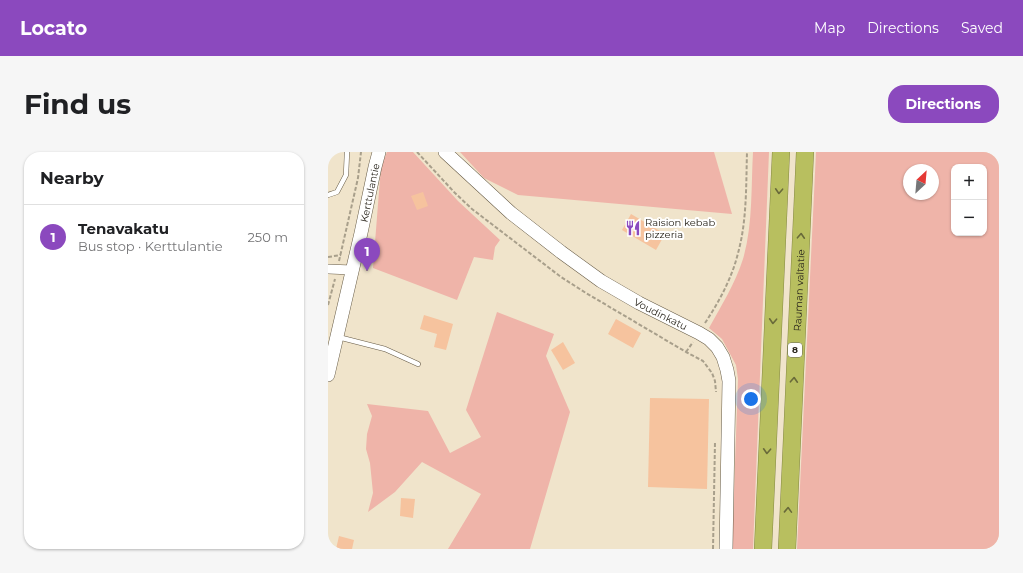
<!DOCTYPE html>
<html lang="en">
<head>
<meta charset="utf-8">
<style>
  body { margin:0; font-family:Montserrat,sans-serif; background:#f6f6f6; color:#202124 }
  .controls { position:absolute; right:12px; top:12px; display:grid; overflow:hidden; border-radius:8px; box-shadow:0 1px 3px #0004 }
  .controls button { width:36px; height:36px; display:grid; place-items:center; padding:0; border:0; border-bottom:1px solid #e0e0e0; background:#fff; color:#202124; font:20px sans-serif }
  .compass { position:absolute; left:575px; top:12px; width:36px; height:36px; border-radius:50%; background:#fff; box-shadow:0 1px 3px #0004; rotate:26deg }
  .you { position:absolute; left:423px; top:247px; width:14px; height:14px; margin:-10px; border:3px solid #fff; border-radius:50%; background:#1a73e8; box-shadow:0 0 0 6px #1a73e833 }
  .badge { display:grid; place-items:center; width:26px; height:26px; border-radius:50%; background:#8b49be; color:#fff; font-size:13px; font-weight:700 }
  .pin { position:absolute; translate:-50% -33px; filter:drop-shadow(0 1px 2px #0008) }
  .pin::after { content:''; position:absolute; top:21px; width:14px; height:12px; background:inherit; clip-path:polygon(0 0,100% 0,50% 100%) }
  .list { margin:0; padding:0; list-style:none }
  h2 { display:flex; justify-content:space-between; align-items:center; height:52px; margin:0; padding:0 16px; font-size:17px }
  h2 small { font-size:13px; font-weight:400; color:#757577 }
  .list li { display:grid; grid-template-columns:26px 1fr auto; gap:12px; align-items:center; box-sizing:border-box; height:64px; padding:0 16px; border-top:1px solid #e0e0e0 }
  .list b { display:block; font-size:15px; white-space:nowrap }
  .list p { margin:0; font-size:13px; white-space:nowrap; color:#757577 }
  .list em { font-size:13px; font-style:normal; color:#757577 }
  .map { position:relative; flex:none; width:671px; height:397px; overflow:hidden; border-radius:16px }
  header { display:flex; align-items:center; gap:24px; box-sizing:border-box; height:56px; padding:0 20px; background:#8b49be; color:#fff }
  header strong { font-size:19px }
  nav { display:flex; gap:22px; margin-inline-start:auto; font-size:14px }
  .intro { display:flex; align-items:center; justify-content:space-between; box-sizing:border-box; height:96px; padding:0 24px }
  h1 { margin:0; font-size:28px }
  .button { padding:10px 18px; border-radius:16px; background:#8b49be; color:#fff; font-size:14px; font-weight:700 }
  main { display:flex; gap:24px; padding:0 24px }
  aside { flex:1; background:#fff; border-radius:16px; box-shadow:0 1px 3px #0004 }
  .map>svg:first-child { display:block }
  .green { fill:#efb4a9; fill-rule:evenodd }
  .building { fill:#f6c39e }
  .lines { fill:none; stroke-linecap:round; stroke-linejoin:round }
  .lane-casing { stroke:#665b46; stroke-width:5.5 }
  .street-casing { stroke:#665b46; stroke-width:10 }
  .secondary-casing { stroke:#665b46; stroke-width:14 }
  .highway-casing { stroke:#868947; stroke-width:18 }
  .path { stroke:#a89f8b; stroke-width:2; stroke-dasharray:4 2; stroke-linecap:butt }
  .lane { stroke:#fff; stroke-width:4.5 }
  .street { stroke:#fff; stroke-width:9 }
  .secondary { stroke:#fff; stroke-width:13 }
  .highway { stroke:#b8bf5f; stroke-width:17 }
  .oneway { stroke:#696a3a }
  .labels { text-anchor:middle; stroke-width:4; stroke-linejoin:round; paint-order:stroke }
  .shield { fill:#fff; stroke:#68665f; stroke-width:1 }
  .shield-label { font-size:9px; font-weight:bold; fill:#28241b }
  .street-label { font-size:10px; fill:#28241b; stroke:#fff }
  .poi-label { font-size:10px; fill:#28241b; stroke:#fff; text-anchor:start }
</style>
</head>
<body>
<header>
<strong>Locato</strong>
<nav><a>Map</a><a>Directions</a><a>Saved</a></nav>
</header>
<div class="intro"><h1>Find us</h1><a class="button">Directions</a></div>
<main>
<aside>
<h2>Nearby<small></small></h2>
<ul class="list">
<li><span class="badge">1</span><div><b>Tenavakatu</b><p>Bus stop · Kerttulantie</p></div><em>250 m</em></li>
</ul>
</aside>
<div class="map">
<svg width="671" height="397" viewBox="0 0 671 397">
  <rect width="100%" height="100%" fill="#f0e4cb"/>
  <g class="green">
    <polygon points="59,0 85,0 130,49 172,88 167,95 165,108 146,105 129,148 45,116 53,14"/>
    <polygon points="132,0 386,0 404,62 190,43 156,26"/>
    <path d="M425 0H441L425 397H404L410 227 408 213 394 187 381 176C393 154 407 132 415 107 425 73 423 35 425 0Z"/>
    <path d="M488 0H671V397H469ZM626 15H656V81H626ZM581 18H605V42H581Z"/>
    <polygon points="169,160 226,182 218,204 242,260 202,397 120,397 153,342 94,310 67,340 40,360 45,341 42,311 38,297 39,282 44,264 39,252 100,259 122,301 153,285 138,258"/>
  </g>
  <g class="building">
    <polygon points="95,40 100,54 89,58 83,44"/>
    <polygon points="303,62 337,82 328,98 294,78"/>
    <polygon points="96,163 125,172 118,198 106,195 109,182 92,177"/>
    <polygon points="288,167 313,181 305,196 280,182"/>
    <polygon points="235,190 247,211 235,218 223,198"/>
    <polygon points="322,246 381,247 379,337 320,335"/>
    <polygon points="73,346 87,347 85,366 72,364"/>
    <polygon points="11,384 26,388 24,397 8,397"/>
  </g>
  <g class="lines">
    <defs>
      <g id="lane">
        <polyline points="0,43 9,40 18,23 19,0"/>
        <polyline points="10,185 57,197 90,212"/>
      </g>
      <polyline id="street" points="0,117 24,118"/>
      <g id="secondary">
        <path id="s1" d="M117 0 183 61 233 100 273 129 311 151 371 181 381 187 389 195 395 205 399 218 401 229 398 397"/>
        <path id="s2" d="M0 223 33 81 47 15 51 0"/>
      </g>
      <g id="highway">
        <polyline points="435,397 453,0"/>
        <path id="s3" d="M459 397 477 0"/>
      </g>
    </defs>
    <use href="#lane" class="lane-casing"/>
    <use href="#street" class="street-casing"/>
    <use href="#secondary" class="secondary-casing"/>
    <use href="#highway" class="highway-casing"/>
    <g class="path">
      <polyline points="89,0 127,41 144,57 233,125 258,141 358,200 375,209 384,221 387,229 388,240"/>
      <polyline points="0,105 13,103"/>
      <polyline points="11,109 30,26 33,0"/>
      <polyline points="39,119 40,111 39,107"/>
      <polyline points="0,153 7,127"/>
      <path d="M377 171C391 150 404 126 410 101 419 69 418 33 419 0"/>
      <polyline points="358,200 365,190"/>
      <polyline points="385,397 387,290"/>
    </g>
    <use href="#lane" class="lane"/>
    <use href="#street" class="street"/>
    <use href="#secondary" class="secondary"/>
    <use href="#highway" class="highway"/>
  </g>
  <defs><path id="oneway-chevron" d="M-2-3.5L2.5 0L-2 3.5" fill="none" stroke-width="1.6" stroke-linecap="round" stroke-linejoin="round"/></defs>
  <g class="oneway">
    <use href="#oneway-chevron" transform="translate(451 39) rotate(93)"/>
    <use href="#oneway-chevron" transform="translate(473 84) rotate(-87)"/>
    <use href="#oneway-chevron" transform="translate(445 169) rotate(93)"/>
    <use href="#oneway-chevron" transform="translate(466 228) rotate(-87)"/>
    <use href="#oneway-chevron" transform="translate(439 299) rotate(93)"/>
    <use href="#oneway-chevron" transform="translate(460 358) rotate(-88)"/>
  </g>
  <defs>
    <symbol id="restaurant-bare" viewBox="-9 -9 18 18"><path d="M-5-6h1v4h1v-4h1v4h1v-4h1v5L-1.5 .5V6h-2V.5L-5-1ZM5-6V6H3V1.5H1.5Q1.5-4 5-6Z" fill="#8b49be" stroke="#fff" stroke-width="2.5" paint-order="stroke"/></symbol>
  </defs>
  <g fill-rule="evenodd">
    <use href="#restaurant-bare" x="294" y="65" width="22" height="22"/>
  </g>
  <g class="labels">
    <rect class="shield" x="460" y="191" width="14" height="14" rx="3"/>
    <g class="shield-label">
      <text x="467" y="201">8</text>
    </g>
    <g class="street-label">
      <text dy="4" stroke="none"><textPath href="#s2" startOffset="187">Kerttulantie</textPath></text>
      <text dy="4" stroke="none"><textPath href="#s3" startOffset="259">Rauman valtatie</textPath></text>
      <text dy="4" stroke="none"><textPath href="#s1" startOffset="271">Voudinkatu</textPath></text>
    </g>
    <g class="poi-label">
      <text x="317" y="74">Raision kebab<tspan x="317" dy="12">pizzeria</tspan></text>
    </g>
  </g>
</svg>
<div class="controls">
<button>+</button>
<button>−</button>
</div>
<svg class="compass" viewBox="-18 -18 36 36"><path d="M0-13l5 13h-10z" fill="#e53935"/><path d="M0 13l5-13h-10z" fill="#757577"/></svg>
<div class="you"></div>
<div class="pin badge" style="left:39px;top:119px">1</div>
</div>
</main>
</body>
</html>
